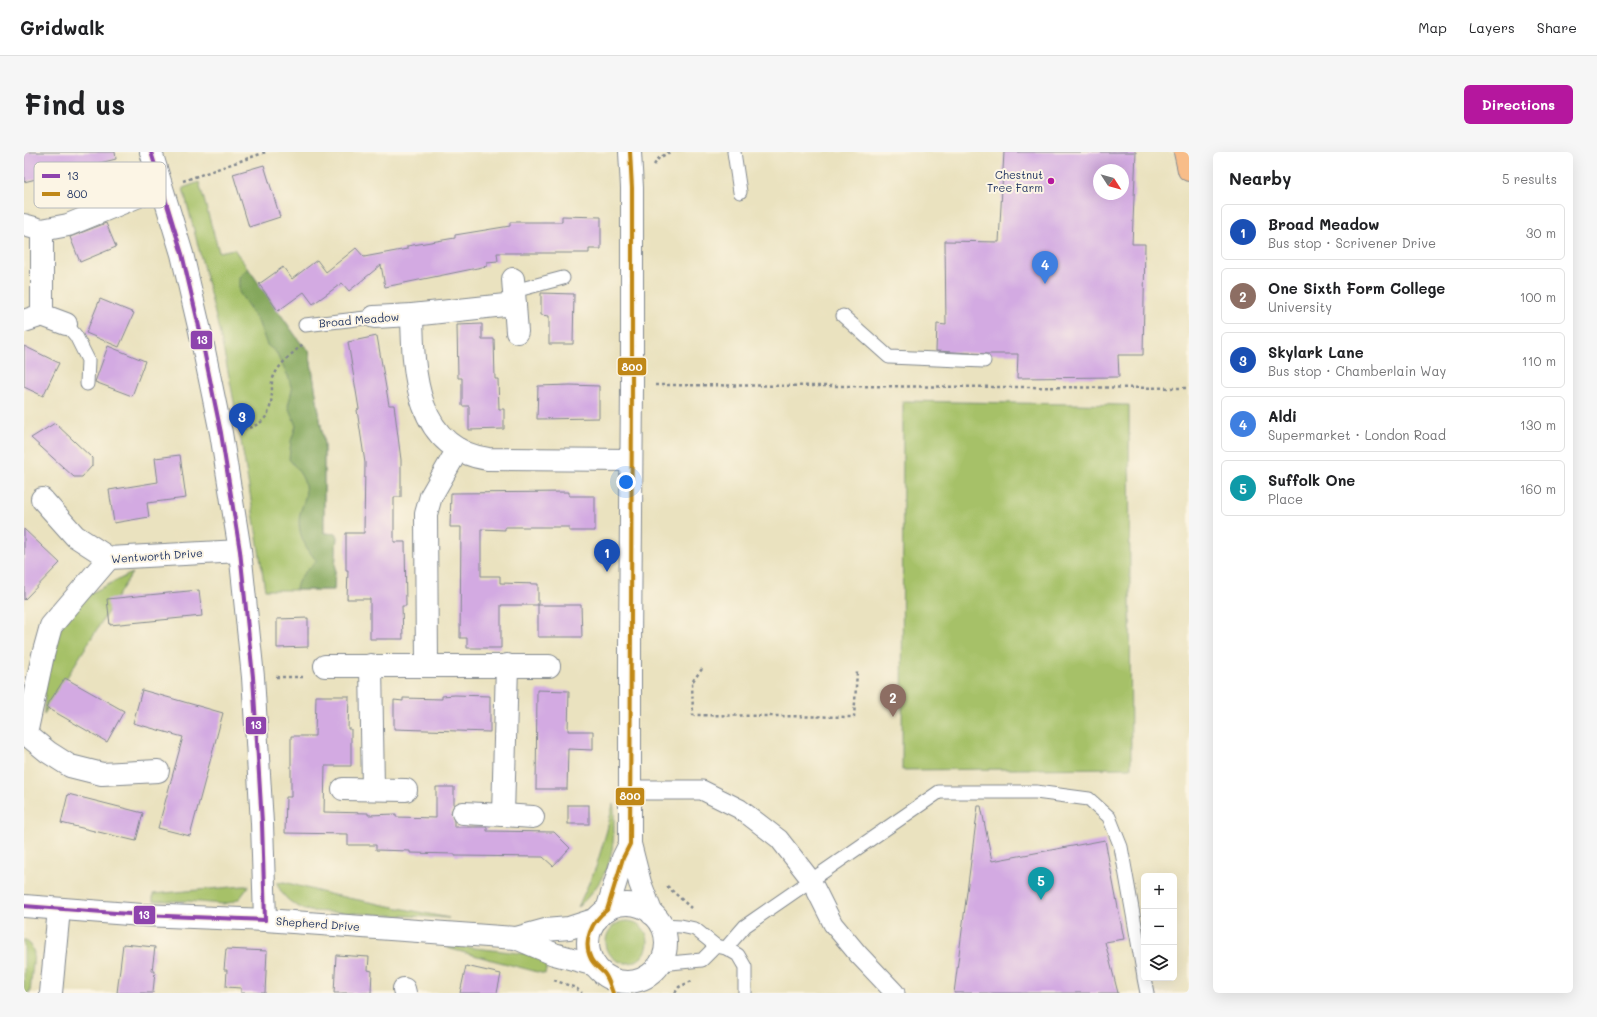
<!DOCTYPE html>
<html lang="en">
<head>
<meta charset="utf-8">
<style>
  body { margin:0; font-family:Mali,sans-serif; background:#f6f6f6; color:#202124 }
  .controls { position:absolute; right:12px; bottom:12px; display:grid; overflow:hidden; border-radius:6px; box-shadow:0 4px 16px #0002 }
  .controls button { width:36px; height:36px; display:grid; place-items:center; padding:0; border:0; border-bottom:1px solid #e0e0e0; background:#fff; color:#202124; font:20px sans-serif }
  .compass { position:absolute; left:1069px; top:12px; width:36px; height:36px; border-radius:50%; background:#fff; box-shadow:0 4px 16px #0002; rotate:126deg }
  .you { position:absolute; left:602px; top:330px; width:14px; height:14px; margin:-10px; border:3px solid #fff; border-radius:50%; background:#1a73e8; box-shadow:0 0 0 6px #1a73e833 }
  .badge { display:grid; place-items:center; width:26px; height:26px; border-radius:50%; background:#b5179e; color:#fff; font-size:13px; font-weight:700 }
  .pin { position:absolute; translate:-50% -33px; filter:drop-shadow(0 1px 2px #0008) }
  .pin::after { content:''; position:absolute; top:21px; width:14px; height:12px; background:inherit; clip-path:polygon(0 0,100% 0,50% 100%) }
  .list { margin:0; padding:0; list-style:none }
  h2 { display:flex; justify-content:space-between; align-items:center; height:52px; margin:0; padding:0 16px; font-size:17px }
  h2 small { font-size:13px; font-weight:400; color:#757577 }
  .list li { display:grid; grid-template-columns:26px 1fr auto; gap:12px; align-items:center; box-sizing:border-box; height:56px; margin:0 8px 8px; padding:0 8px; border:1px solid #e0e0e0; border-radius:6px }
  .list b { display:block; font-size:15px; white-space:nowrap }
  .list p { margin:0; font-size:13px; white-space:nowrap; color:#757577 }
  .list em { font-size:13px; font-style:normal; color:#757577 }
  .icon { flex:none; width:22px; height:22px; fill:none; stroke:currentColor; stroke-width:2; stroke-linecap:round; stroke-linejoin:round }
  .map { position:relative; flex:none; width:1165px; height:841px; overflow:hidden; border-radius:6px }
  header { display:flex; align-items:center; gap:24px; box-sizing:border-box; height:56px; padding:0 20px; background:#fff; border-bottom:1px solid #e0e0e0 }
  header strong { font-size:19px }
  nav { display:flex; gap:22px; margin-inline-start:auto; font-size:14px }
  .intro { display:flex; align-items:center; justify-content:space-between; box-sizing:border-box; height:96px; padding:0 24px }
  h1 { margin:0; font-size:28px }
  .button { padding:10px 18px; border-radius:6px; background:#b5179e; color:#fff; font-size:14px; font-weight:700 }
  main { display:flex; gap:24px; padding:0 24px }
  aside { flex:1; background:#fff; border-radius:6px; box-shadow:0 4px 16px #0002 }
  .map>svg:first-child { display:block }
  .green { fill:#a6c168; stroke:#607863 }
  .forest { fill:#84a75c; stroke:#506b5d }
  .building { fill:#d3aae2; fill-rule:evenodd }
  .lines { fill:none; stroke-linecap:round; stroke-linejoin:round }
  .service-casing { stroke:#82888e; stroke-width:15 }
  .pedestrian-casing { stroke:#82888e; stroke-width:21 }
  .minor-casing { stroke:#82888e; stroke-width:24 }
  .tertiary-casing { stroke:#82888e; stroke-width:24 }
  .primary-casing { stroke:#82888e; stroke-width:24 }
  .path { stroke:#82888e; stroke-width:2.5; stroke-dasharray:3 3; stroke-linecap:butt }
  .service { stroke:#fff; stroke-width:13 }
  .pedestrian { stroke:#fff; stroke-width:19 }
  .minor { stroke:#fff; stroke-width:22 }
  .tertiary { stroke:#fff; stroke-width:22 }
  .primary { stroke:#f8bd89; stroke-width:22 }
  .bus-1-casing { stroke:#fcf5e5; stroke-width:7 }
  .bus-2-casing { stroke:#fcf5e5; stroke-width:7 }
  .bus-1 { stroke:#8e44ad; stroke-width:4 }
  .bus-2 { stroke:#c08818; stroke-width:4 }
  .poi-dot { fill:#b5179e; stroke:#fcf5e5; stroke-width:1.5 }
  .labels { text-anchor:middle; stroke-width:4; stroke-linejoin:round; paint-order:stroke }
  .poi-label { font-size:11px; fill:#1b2f5e; stroke:#fcf5e5; text-anchor:end }
  .street-label { font-size:11px; fill:#1b2f5e; stroke:#fcf5e5 }
  .key { fill:#fcf5e5; stroke:#b8babc; stroke-width:1 }
  .key-label { font-size:11px; fill:#1b2f5e }
  .line-badge { stroke:#fcf5e5; stroke-width:1.5 }
  .badge-label { font-size:11px; text-anchor:middle; font-weight:bold; fill:#fff }
</style>
</head>
<body>
<header>
<strong>Gridwalk</strong>
<nav><a>Map</a><a>Layers</a><a>Share</a></nav>
</header>
<div class="intro"><h1>Find us</h1><a class="button">Directions</a></div>
<main>
<div class="map">
<svg width="1165" height="841" viewBox="0 0 1165 841">
  <rect width="100%" height="100%" fill="#fcf5e5"/>
  <filter id="ink" filterUnits="userSpaceOnUse"><feTurbulence type="fractalNoise" baseFrequency=".025" numOctaves="2"/><feDisplacementMap in="SourceGraphic" scale="8" xChannelSelector="R" yChannelSelector="G"/><feConvolveMatrix kernelMatrix="1 2 1 2 8 2 1 2 1" color-interpolation-filters="sRGB"/></filter>
  <filter id="wash" filterUnits="userSpaceOnUse"><feTurbulence type="fractalNoise" baseFrequency=".012" numOctaves="4" result="noise"/><feDisplacementMap in="SourceGraphic" scale="16" xChannelSelector="R" yChannelSelector="G"/><feGaussianBlur stdDeviation="0.9" result="paint"/><feColorMatrix in="noise" values="0 0 0 0 0 0 0 0 0 0 0 0 0 0 0 0 0 1.4 0 .05"/><feComposite in="paint" operator="in"/></filter>
  <g filter="url(#wash)">
    <rect width="100%" height="100%" fill="#eae2bf"/>
    <g class="green">
      <path d="M175 30 195 100 210 97 276 190 285 198 300 292V381L313 382 310 438H241C231 370 220 302 207 234 194 168 176 102 159 36Z"/>
      <polygon points="879,249 1105,253 1107,616 878,618"/>
      <polygon points="108,421 20,562 21,532 32,481 63,443"/>
      <path d="M589 652C591 657 590 666 590 673 590 708 580 731 554 755L572 715 583 678Z"/>
      <path d="M260 730 305 742 425 766 286 759C271 755 258 746 253 731Z"/>
      <polygon points="219,734 225,734 216,746 209,750 199,752 163,749 129,749 129,742"/>
      <circle cx="603" cy="790" r="21"/>
      <polygon points="0,787 7,793 10,801 6,841 0,841"/>
      <polygon points="424,793 504,802 524,810 521,822 423,796"/>
    </g>
    <path class="forest" d="M224 116 276 190 285 198 300 292V381L313 382 310 438H272C273 425 284 417 293 409 280 395 271 377 277 358 280 349 283 343 281 334 280 324 271 315 265 307L267 289 272 274 264 254 268 238 264 224 255 207 252 200 243 193 234 169 215 140V125Z"/>
    <g id="blocks">
      <g class="building">
        <polygon points="0,0 91,0 92,7 0,30"/>
        <path d="M980 0H1112L1108 92H1121L1119 203H1094L1095 225 993 226 994 202H964L912 199 913 172 922 173 921 89 975 90ZM1075 18H1099V42H1075Z"/>
        <polygon points="240,13 256,65 225,75 209,22"/>
        <polygon points="538,64 577,65 577,97 565,97 565,101 473,101 474,109 463,110 463,114 361,135 357,113 325,139 318,131 289,152 280,140 254,159 235,132 259,115 268,127 293,108 302,120 332,96 340,105 383,97 383,94 431,86 431,83 486,74 486,70 538,70"/>
        <polygon points="82,71 92,95 56,110 46,85"/>
        <polygon points="517,141 550,142 549,192 525,192 525,164 517,163"/>
        <polygon points="76,147 110,161 95,195 62,181"/>
        <polygon points="458,172 458,187 470,187 471,227 474,227 475,257 480,257 480,277 445,278 445,254 438,254 438,226 434,226 433,173"/>
        <polygon points="353,184 365,253 370,253 377,308 377,345 370,345 370,390 381,390 382,454 378,454 379,487 346,487 346,447 323,447 324,418 322,418 322,381 340,381 341,311 333,258 335,257 324,190"/>
        <polygon points="0,194 35,211 19,244 0,235"/>
        <polygon points="84,194 121,209 108,244 71,230"/>
        <polygon points="546,233 575,234 575,266 513,267 514,234"/>
        <polygon points="31,271 68,306 68,314 58,325 50,325 7,286"/>
        <polygon points="156,303 162,346 123,351 125,365 90,371 85,338 134,330 131,306"/>
        <polygon points="545,340 545,344 571,344 571,379 545,379 545,375 481,375 481,378 457,377 457,424 476,424 476,431 514,432 514,453 477,453 477,496 443,496 443,486 436,486 437,375 426,375 427,341"/>
        <polygon points="0,377 36,411 0,448"/>
        <polygon points="175,438 178,464 86,473 83,447"/>
        <polygon points="514,453 557,453 558,485 514,485"/>
        <polygon points="284,466 284,495 253,496 253,467"/>
        <polygon points="41,526 100,559 83,590 22,555"/>
        <polygon points="118,538 199,561 166,684 134,676 159,585 109,571"/>
        <polygon points="513,538 545,539 544,579 569,579 569,598 544,597 543,637 512,637"/>
        <polygon points="431,543 466,544 466,580 370,577 370,548 379,549 379,546 418,547 418,544"/>
        <polygon points="292,544 325,544 324,577 327,577 327,614 301,614 300,660 344,661 344,663 372,662 372,665 412,666 412,635 430,635 430,653 427,661 430,669 430,675 463,675 463,679 530,680 546,696 529,714 519,705 431,704 431,702 386,701 386,699 352,698 352,693 324,693 324,682 261,681 262,645 267,645 267,584 291,584"/>
        <polygon points="44,642 119,661 112,689 37,671"/>
        <rect x="544" y="653" width="21" height="19"/>
        <polygon points="954,654 957,654 968,709 1081,688 1100,787 1081,790 1094,841 930,841"/>
        <polygon points="99,792 131,795 128,819 131,819 129,841 93,841"/>
        <polygon points="202,797 243,799 241,841 217,841 217,836 202,835 203,818 200,818"/>
        <polygon points="312,803 345,805 344,818 348,819 347,841 310,841"/>
        <polygon points="442,814 477,822 473,841 436,841"/>
      </g>
    </g>
  </g>
  <g filter="url(#ink)">
    <use href="#blocks" fill-opacity="0" stroke="#82888e" stroke-width="1"/>
    <g class="lines">
      <defs>
        <g id="service">
          <polyline points="710,0 716,40"/>
          <polyline points="490,139 539,126"/>
          <polyline points="819,164 865,205 960,209"/>
          <polyline points="42,172 52,184 64,208 63,232"/>
          <polyline points="281,173 350,165"/>
          <polyline points="637,773 657,774 671,777 692,794 702,796 714,803 721,815 721,841"/>
          <polyline points="702,796 721,774 915,640 1012,640 1065,647 1085,665 1097,695 1120,824"/>
          <polyline points="635,812 678,808 692,794"/>
          <polyline points="1120,826 1123,841"/>
        </g>
        <polyline id="pedestrian" points="606,638 678,638 716,657 755,687 787,728 809,772 834,802 871,841"/>
        <g id="minor">
          <polyline points="127,0 158,102 176,179 197,281 216,399 229,525 238,671 241,768"/>
          <polyline points="0,73 18,78 44,73 137,35"/>
          <polyline points="489,127 493,180"/>
          <polyline points="18,163 42,172"/>
          <path d="M388 163C389 221 392 297 464 307L607 308"/>
          <polyline points="350,165 388,163 491,152"/>
          <polyline points="0,169 18,163 18,78"/>
          <polyline points="18,347 51,384 85,406"/>
          <polyline points="347,513 349,637"/>
          <polyline points="301,514 525,514"/>
          <polyline points="403,514 402,362 407,344 434,297"/>
          <polyline points="2,582 24,600 46,614 78,622 134,619"/>
          <polyline points="0,584 2,582 19,503 27,474 85,406 216,399"/>
          <polyline points="319,637 382,638"/>
          <polyline points="439,661 479,663 483,513"/>
          <polyline points="479,663 509,665"/>
          <polyline points="380,837 381,841"/>
          <polyline points="27,841 35,757"/>
        </g>
        <g id="tertiary">
          <polyline points="606,0 608,36 608,232 606,494 606,692 616,731 628,762"/>
          <circle cx="603" cy="791" r="39"/>
          <polyline points="0,754 118,763 241,768 492,786 530,802 571,813"/>
          <polyline points="583,758 599,706 606,692"/>
          <polyline points="492,786 521,778 545,776 573,767"/>
        </g>
        <polyline id="primary" points="1161,0 1165,18"/>
      </defs>
      <use href="#service" class="service-casing"/>
      <use href="#pedestrian" class="pedestrian-casing"/>
      <use href="#minor" class="minor-casing"/>
      <use href="#tertiary" class="tertiary-casing"/>
      <use href="#primary" class="primary-casing"/>
      <g class="path">
        <polyline points="630,13 635,6 646,0"/>
        <polyline points="159,29 242,0"/>
        <polyline points="631,233 1165,236"/>
        <path d="M219 277C242 273 247 261 248 240 248 234 247 229 250 224 255 212 269 201 279 192"/>
        <polyline points="678,517 668,530 669,563 830,565 833,520"/>
        <polyline points="252,525 281,525"/>
        <polyline points="643,734 667,756"/>
        <polyline points="530,828 552,836 558,841"/>
        <polyline points="651,841 655,835 668,829"/>
      </g>
      <use href="#service" class="service"/>
      <use href="#pedestrian" class="pedestrian"/>
      <use href="#minor" class="minor"/>
      <use href="#tertiary" class="tertiary"/>
      <use href="#primary" class="primary"/>
      <defs>
        <g id="bus-1">
          <polyline points="127,0 158,102 176,179 197,281 216,399 229,525 238,671 241,768"/>
          <polyline points="0,754 118,763 241,768"/>
        </g>
        <path id="bus-2" d="M589 841C586 834 585 827 580 821 576 817 570 813 567 807 558 789 568 769 583 758L599 706 606 692 608 232V36L606 0"/>
      </defs>
      <use href="#bus-1" class="bus-1-casing"/>
      <use href="#bus-2" class="bus-2-casing"/>
      <use href="#bus-1" class="bus-1"/>
      <use href="#bus-2" class="bus-2"/>
    </g>
  </g>
  <circle class="poi-dot" cx="1027" cy="29" r="4"/>
  <g class="labels">
    <g class="poi-label">
      <text x="1019" y="27">Chestnut<tspan x="1019" dy="13">Tree Farm</tspan></text>
    </g>
    <g class="street-label">
      <text transform="translate(335 168) rotate(-5)" y="4">Broad Meadow</text>
      <text transform="translate(133 404) rotate(-4)" y="4">Wentworth Drive</text>
      <text transform="translate(294 772) rotate(4)" y="4">Shepherd Drive</text>
    </g>
  </g>
  <rect x="10" y="10" width="132" height="46" rx="6" class="key"/>
  <rect x="18" y="22" width="18" height="4" fill="#8e44ad"/>
  <rect x="18" y="40" width="18" height="4" fill="#c08818"/>
  <g class="key-label">
    <text x="43" y="28">13</text>
    <text x="43" y="46">800</text>
  </g>
  <g class="line-badge">
    <rect x="166" y="178" width="23" height="20" rx="4" fill="#8e44ad"/>
    <rect x="593" y="205" width="30" height="19" rx="4" fill="#c08818"/>
    <rect x="221" y="564" width="22" height="19" rx="4" fill="#8e44ad"/>
    <rect x="591" y="635" width="30" height="19" rx="4" fill="#c08818"/>
    <rect x="109" y="753" width="23" height="20" rx="4" fill="#8e44ad"/>
  </g>
  <g class="badge-label">
    <text x="178" y="192">13</text>
    <text x="608" y="219">800</text>
    <text x="232" y="577">13</text>
    <text x="606" y="648">800</text>
    <text x="120" y="767">13</text>
  </g>
</svg>
<div class="controls">
<button>+</button>
<button>−</button>
<button><svg class="icon" aria-label="layers" viewBox="0 0 24 24"><path d="M12 4l9 5-9 5-9-5zM3 14l9 5 9-5"/></svg></button>
</div>
<svg class="compass" viewBox="-18 -18 36 36"><path d="M0-13l5 13h-10z" fill="#e53935"/><path d="M0 13l5-13h-10z" fill="#757577"/></svg>
<div class="you"></div>
<div class="pin badge" style="left:583px;top:420px;background:#1a4fb4">1</div>
<div class="pin badge" style="left:869px;top:565px;background:#8d6e63">2</div>
<div class="pin badge" style="left:218px;top:284px;background:#1a4fb4">3</div>
<div class="pin badge" style="left:1021px;top:132px;background:#3f7fe0">4</div>
<div class="pin badge" style="left:1017px;top:748px;background:#0f9aa8">5</div>
</div>
<aside>
<h2>Nearby<small>5 results</small></h2>
<ul class="list">
<li><span class="badge" style="background:#1a4fb4">1</span><div><b>Broad Meadow</b><p>Bus stop · Scrivener Drive</p></div><em>30 m</em></li>
<li><span class="badge" style="background:#8d6e63">2</span><div><b>One Sixth Form College</b><p>University</p></div><em>100 m</em></li>
<li><span class="badge" style="background:#1a4fb4">3</span><div><b>Skylark Lane</b><p>Bus stop · Chamberlain Way</p></div><em>110 m</em></li>
<li><span class="badge" style="background:#3f7fe0">4</span><div><b>Aldi</b><p>Supermarket · London Road</p></div><em>130 m</em></li>
<li><span class="badge" style="background:#0f9aa8">5</span><div><b>Suffolk One</b><p>Place</p></div><em>160 m</em></li>
</ul>
</aside>
</main>
</body>
</html>
